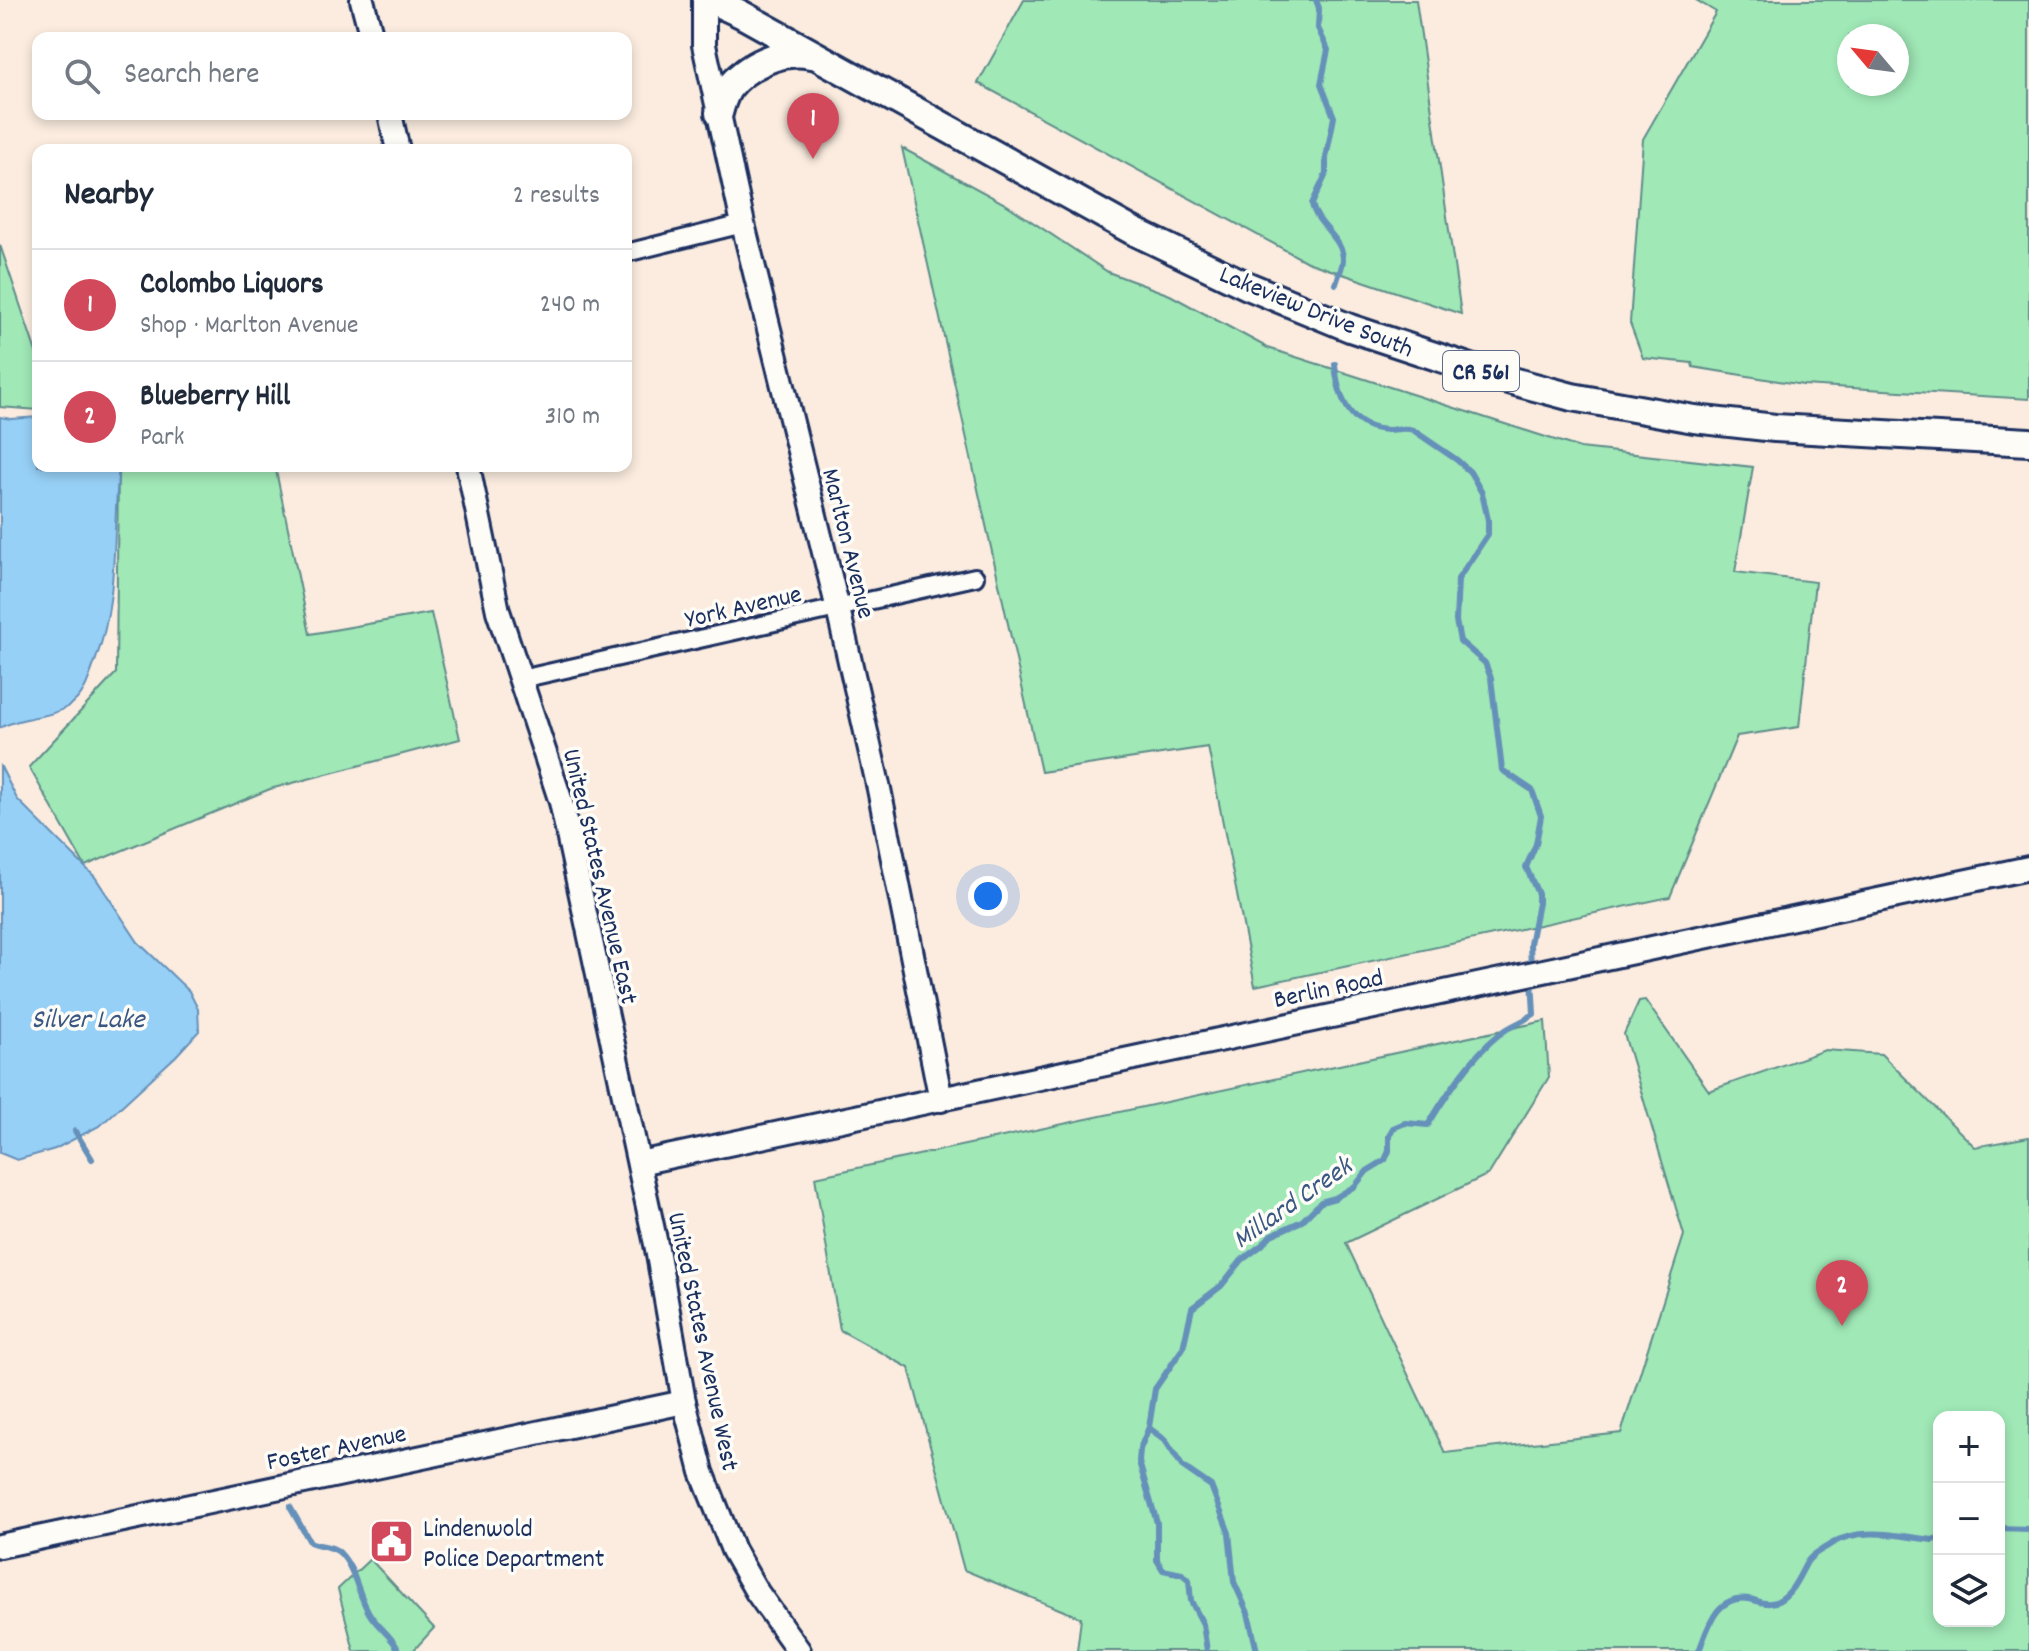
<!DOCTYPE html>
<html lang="en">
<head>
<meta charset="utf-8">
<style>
  body { margin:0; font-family:Dekko,sans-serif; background:#f6f6f7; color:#1f2937 }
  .controls { position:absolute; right:24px; bottom:24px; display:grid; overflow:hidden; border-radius:16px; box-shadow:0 4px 12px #0003 }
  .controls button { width:72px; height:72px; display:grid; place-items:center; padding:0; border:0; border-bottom:2px solid #e0e1e3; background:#fff; color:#1f2937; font:40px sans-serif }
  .compass { position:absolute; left:1837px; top:24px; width:72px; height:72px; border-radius:50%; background:#fff; box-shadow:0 4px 12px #0003; rotate:299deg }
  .you { position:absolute; left:988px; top:896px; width:28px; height:28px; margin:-20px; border:6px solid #fff; border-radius:50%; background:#1a73e8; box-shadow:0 0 0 12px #1a73e833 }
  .badge { display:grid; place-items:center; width:52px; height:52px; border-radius:50%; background:#d1495b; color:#fff; font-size:26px; font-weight:700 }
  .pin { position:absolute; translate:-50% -66px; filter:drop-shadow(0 2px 4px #0008) }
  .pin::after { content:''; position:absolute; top:42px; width:28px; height:24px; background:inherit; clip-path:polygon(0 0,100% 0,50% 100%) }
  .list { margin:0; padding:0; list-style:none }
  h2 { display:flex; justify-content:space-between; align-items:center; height:104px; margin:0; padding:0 32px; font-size:34px }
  h2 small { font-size:26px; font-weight:400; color:#747a83 }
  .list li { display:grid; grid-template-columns:52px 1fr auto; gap:24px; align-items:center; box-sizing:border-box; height:112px; padding:0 32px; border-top:2px solid #e0e1e3 }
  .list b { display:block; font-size:30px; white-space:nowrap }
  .list p { margin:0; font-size:26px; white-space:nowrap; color:#747a83 }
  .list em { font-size:26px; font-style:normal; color:#747a83 }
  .icon { flex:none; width:44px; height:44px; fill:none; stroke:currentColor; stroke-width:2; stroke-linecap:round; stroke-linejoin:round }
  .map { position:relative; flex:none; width:2029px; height:1651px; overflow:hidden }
  .search { position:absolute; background:#fff; box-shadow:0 4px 12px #0003; left:32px; top:32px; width:600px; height:88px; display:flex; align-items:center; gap:20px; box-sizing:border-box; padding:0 28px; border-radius:16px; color:#747a83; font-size:30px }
  .panel { position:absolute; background:#fff; box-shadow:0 4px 12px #0003; left:32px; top:144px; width:600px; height:328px; border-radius:16px }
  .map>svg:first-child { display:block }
  .green { fill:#a0e8b6; stroke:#5e8c8a; stroke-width:2; fill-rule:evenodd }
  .water { fill:#97d0f6; stroke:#6590b9; stroke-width:2 }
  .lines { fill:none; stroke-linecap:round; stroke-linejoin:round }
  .stream { stroke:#6590b9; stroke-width:6 }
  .minor-casing { stroke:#1b2f5e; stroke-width:22 }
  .tertiary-casing { stroke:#1b2f5e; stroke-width:28 }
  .primary-casing { stroke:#1b2f5e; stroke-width:32 }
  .minor { stroke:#fdfcf7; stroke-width:16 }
  .tertiary { stroke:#fdfcf7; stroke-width:22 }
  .primary { stroke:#fdfcf7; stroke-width:26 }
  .labels { text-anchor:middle; stroke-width:7; stroke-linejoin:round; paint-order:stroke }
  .shield { fill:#fdfcf7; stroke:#5f6c8c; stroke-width:2 }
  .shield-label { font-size:24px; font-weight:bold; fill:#1b2f5e }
  .street-label { font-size:26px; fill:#1b2f5e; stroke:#fdfcf7 }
  .poi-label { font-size:26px; fill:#1b2f5e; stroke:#fdfcf7; text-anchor:start }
  .water-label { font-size:28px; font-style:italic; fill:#3a5784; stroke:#fdfcf7 }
</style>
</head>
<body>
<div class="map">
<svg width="2029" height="1651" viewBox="0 0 2029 1651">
  <rect width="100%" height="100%" fill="#fbecdf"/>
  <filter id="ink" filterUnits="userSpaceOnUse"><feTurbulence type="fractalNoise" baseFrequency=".0125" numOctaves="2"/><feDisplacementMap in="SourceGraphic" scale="16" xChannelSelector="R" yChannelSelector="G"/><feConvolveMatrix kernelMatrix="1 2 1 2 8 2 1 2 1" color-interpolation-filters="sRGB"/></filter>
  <g filter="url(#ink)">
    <g class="green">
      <polygon points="1024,0 1416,0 1461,314 1307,262 978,83"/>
      <path d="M1696 0H2029V399L1803 385 1693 367 1692 363 1643 358 1630 323 1643 139 1716 12ZM1849 36H1897V84H1849Z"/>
      <polygon points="902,148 1007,205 1108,272 1170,295 1268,348 1580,448 1753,467 1735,572 1815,582 1799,727 1737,736 1670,897 1255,986 1208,747 1041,772"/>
      <polygon points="0,245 38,358 38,410 0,407"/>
      <polygon points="118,466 275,466 310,634 431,613 460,739 270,789 85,866 29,767 116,673"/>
      <path d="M1645 1000 1709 1091 1825 1050 1881 1054 1975 1147 2029 1137V1651H1077L1081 1618 964 1570 909 1368 840 1330 815 1177 1545 1021 1549 1077 1489 1174 1346 1243 1445 1453 1621 1433 1684 1235 1624 1034 1639 1001ZM1999 1417V1621H1939V1417Z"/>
      <polygon points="370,1559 434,1628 413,1651 354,1651 338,1589"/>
    </g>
    <g class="water">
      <path d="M0 417 11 419 38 417V466H119C112 531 119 597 96 659 89 676 86 695 69 706 48 719 21 716 0 728Z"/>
      <polygon points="0,765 17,799 95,877 138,942 189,991 198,1009 199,1031 176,1056 101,1125 55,1149 17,1160 0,1153"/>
    </g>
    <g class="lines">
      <g class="stream">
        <path d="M1316 0 1319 8 1318 28 1328 50 1321 84 1334 117 1326 158V174L1312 204C1316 225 1343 238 1343 259 1343 267 1338 276 1336 284"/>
        <path d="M1335 364C1338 397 1349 429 1388 430 1397 430 1404 427 1413 430L1457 460 1470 472 1482 493 1488 520V534L1458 579 1456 621 1460 641 1485 663 1491 678 1502 770 1532 790 1541 816 1536 844 1526 867 1538 894V903L1530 944 1531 968"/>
        <polyline points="75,1131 92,1159"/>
        <polyline points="1149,1428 1165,1440 1182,1466 1211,1486 1229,1533 1234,1582 1248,1613 1257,1651"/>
        <path d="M290 1507 310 1542C320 1547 333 1545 340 1553 356 1569 358 1597 371 1616 380 1629 392 1636 399 1651"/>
        <polyline points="1999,1528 2029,1529"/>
        <path d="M1207 1651 1203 1624 1191 1601 1189 1580 1182 1574 1163 1570 1157 1560V1523L1139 1462 1140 1449 1149 1427 1155 1389 1183 1348 1192 1308 1221 1286 1242 1260 1262 1245 1271 1235 1302 1221 1321 1202 1335 1198 1355 1186 1367 1171 1385 1160 1389 1151V1136L1393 1128 1405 1123 1428 1125C1446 1095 1477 1048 1507 1029 1516 1024 1525 1020 1534 1014L1532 979"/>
        <path d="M1699 1651C1708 1628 1716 1594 1749 1599 1760 1601 1767 1606 1778 1601 1793 1593 1799 1576 1807 1562 1814 1552 1821 1551 1831 1544 1859 1526 1899 1536 1932 1540L1939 1538"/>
      </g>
      <defs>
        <g id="minor">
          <polyline points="626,253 743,224"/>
          <polyline points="521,679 975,577"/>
        </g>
        <g id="tertiary">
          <polyline points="362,0 372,38"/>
          <polyline points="704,0 704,45 743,224 838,609 879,789 941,1100"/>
          <polyline points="390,114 398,150"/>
          <polyline points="468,466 498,611 561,802 657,1249 684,1402 702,1472 733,1550 757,1592 799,1651"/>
          <polyline points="639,1163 2029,868"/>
          <polyline points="0,1546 684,1402"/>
        </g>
        <g id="primary">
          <polyline points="711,0 741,14 1131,230 1248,286 1350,328 1501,378 1572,397 1694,419 1775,428 2029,442"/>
          <path d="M719 113C721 105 724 96 728 89 745 66 782 48 811 55"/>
        </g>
      </defs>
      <use href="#minor" class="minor-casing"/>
      <use href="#tertiary" class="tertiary-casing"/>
      <use href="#primary" class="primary-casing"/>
      <use href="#minor" class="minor"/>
      <use href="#tertiary" class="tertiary"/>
      <use href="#primary" class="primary"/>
    </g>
  </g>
  <defs>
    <symbol id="civic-square" viewBox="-11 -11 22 22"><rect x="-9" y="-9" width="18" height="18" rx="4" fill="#d1495b" stroke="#fdfcf7"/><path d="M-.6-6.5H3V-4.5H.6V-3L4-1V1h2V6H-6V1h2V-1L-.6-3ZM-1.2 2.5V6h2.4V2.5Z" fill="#fff"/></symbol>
  </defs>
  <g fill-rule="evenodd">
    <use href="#civic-square" x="366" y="1516" width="51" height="51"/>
  </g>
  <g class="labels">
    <rect class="shield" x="1443" y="351" width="76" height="40" rx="6"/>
    <g class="shield-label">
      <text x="1481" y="379">CR 561</text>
    </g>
    <g class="street-label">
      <text transform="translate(1317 310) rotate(22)" y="9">Lakeview Drive South</text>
      <text transform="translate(850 543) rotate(76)" y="9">Marlton Avenue</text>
      <text transform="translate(743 605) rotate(-13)" y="9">York Avenue</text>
      <text transform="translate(602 876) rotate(77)" y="9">United States Avenue East</text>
      <text transform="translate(1328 987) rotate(-12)" y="9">Berlin Road</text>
      <text transform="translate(705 1341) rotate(78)" y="9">United States Avenue West</text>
      <text transform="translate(336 1446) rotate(-12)" y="9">Foster Avenue</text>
    </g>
    <g class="poi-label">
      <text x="423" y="1536">Lindenwold<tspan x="423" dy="30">Police Department</tspan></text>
    </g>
    <g class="water-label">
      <text x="88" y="1027">Silver Lake</text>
      <text transform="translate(1291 1201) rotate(-35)" y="10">Millard Creek</text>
    </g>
  </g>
</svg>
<div class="controls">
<button>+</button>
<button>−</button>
<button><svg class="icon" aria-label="layers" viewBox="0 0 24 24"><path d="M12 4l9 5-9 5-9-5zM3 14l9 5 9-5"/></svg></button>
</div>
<svg class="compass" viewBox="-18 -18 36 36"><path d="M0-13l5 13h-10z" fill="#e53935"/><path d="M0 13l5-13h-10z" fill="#747a83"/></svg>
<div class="you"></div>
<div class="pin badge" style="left:813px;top:159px">1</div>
<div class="pin badge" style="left:1842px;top:1326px">2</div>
<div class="search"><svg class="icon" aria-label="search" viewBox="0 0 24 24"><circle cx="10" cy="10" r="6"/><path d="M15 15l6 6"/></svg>Search here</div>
<section class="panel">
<h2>Nearby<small>2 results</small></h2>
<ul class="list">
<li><span class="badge">1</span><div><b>Colombo Liquors</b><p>Shop · Marlton Avenue</p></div><em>240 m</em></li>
<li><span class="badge">2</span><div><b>Blueberry Hill</b><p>Park</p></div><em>310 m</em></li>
</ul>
</section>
</div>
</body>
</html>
